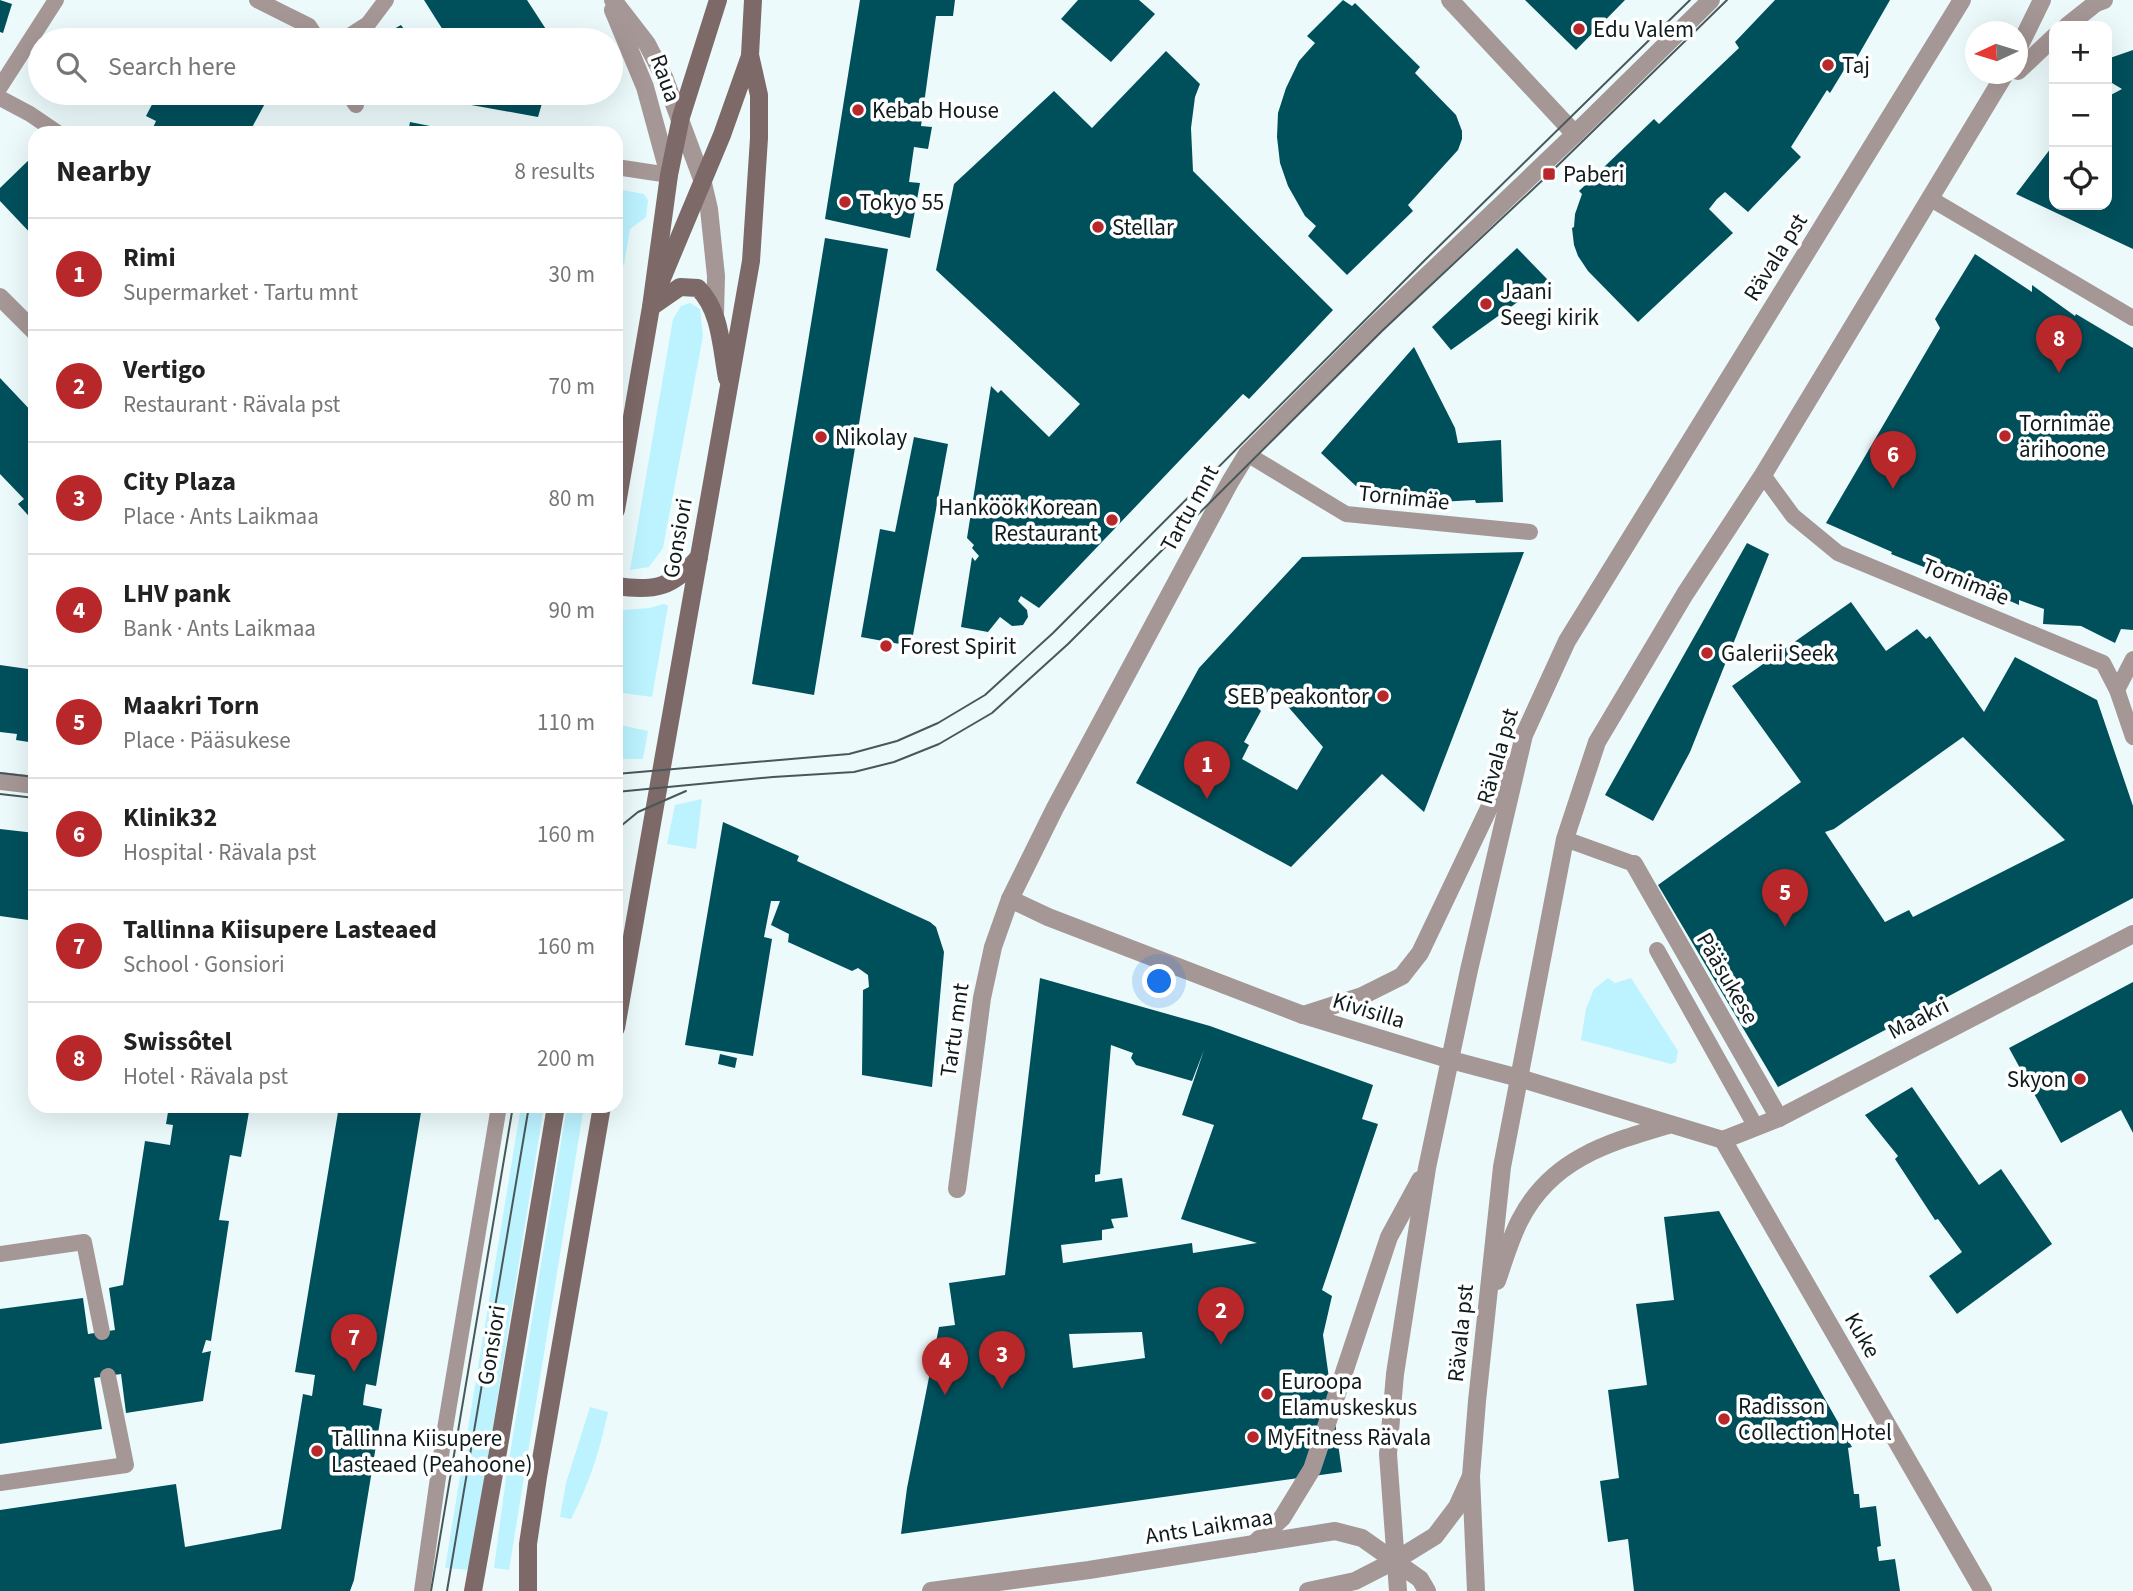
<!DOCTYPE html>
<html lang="en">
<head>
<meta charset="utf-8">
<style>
  body { margin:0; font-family:"Source Sans 3",sans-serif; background:#f6f6f6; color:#222 }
  .controls { position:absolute; right:21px; top:21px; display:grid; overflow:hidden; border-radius:14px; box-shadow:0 7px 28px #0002 }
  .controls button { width:63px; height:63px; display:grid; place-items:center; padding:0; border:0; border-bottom:2px solid #e0e0e0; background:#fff; color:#222; font:35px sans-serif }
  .compass { position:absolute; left:1965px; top:21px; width:63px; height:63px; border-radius:50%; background:#fff; box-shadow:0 7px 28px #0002; rotate:266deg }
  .you { position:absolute; left:1160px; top:982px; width:24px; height:24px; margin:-18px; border:5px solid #fff; border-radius:50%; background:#1a73e8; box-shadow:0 0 0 10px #1a73e833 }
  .badge { display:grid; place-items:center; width:46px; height:46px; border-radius:50%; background:#b8282a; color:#fff; font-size:23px; font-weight:700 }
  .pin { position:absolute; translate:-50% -58px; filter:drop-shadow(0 2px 4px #0008) }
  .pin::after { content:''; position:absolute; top:37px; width:24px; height:21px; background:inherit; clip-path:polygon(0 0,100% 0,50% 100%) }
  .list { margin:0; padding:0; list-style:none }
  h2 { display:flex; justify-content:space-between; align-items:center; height:91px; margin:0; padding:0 28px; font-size:30px }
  h2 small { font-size:23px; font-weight:400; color:#767676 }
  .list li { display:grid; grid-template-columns:46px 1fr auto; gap:21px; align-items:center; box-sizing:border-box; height:112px; padding:0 28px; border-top:2px solid #e0e0e0 }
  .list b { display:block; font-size:26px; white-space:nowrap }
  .list p { margin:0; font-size:23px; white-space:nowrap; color:#767676 }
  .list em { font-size:23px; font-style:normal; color:#767676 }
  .icon { flex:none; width:38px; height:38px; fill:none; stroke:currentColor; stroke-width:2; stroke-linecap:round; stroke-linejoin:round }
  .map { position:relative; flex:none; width:2133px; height:1591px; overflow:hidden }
  .search { position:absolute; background:#fff; box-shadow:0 7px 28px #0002; left:28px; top:28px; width:595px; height:77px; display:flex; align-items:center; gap:18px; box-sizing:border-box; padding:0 24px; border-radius:38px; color:#767676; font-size:26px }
  .panel { position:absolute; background:#fff; box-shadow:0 7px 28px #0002; left:28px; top:126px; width:595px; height:987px; border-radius:21px }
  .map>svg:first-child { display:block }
  .green { fill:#bcf3ff }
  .building { fill:#00505c; fill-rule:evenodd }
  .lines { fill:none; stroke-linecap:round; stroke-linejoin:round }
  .service { stroke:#a59795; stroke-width:16 }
  .pedestrian { stroke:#a59795; stroke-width:18 }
  .minor { stroke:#a59795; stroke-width:18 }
  .tertiary { stroke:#a59795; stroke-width:18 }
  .secondary { stroke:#7d6a68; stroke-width:18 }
  .tram { stroke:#4a5759; stroke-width:2 }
  .poi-dot { fill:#b8282a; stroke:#fff; stroke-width:2.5 }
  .labels { text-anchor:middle; stroke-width:7; stroke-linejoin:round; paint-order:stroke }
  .poi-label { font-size:23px; fill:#0f1c1e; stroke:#fff; text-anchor:start }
  .street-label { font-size:23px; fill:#0f1c1e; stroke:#fff }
</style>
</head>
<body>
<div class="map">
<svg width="2133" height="1591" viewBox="0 0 2133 1591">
  <rect width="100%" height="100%" fill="#ecfafc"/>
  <g class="green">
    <polygon points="622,190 644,194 648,200 646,217 630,229 624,265 616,263 616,226"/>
    <polygon points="690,303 700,309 703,336 663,548 649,567 630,570 673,319 681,306"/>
    <polygon points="664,604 668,606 652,697 616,692 616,663 623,610 649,608"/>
    <polygon points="616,724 648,731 643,759 616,759"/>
    <polygon points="702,799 696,849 667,844 675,805"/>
    <polygon points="1608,978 1615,983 1631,978 1678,1051 1676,1062 1671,1064 1581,1040 1586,1009 1594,989"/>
    <polygon points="521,1106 544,1106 470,1570 445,1568"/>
    <polygon points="567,1106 584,1106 509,1570 494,1568 506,1478"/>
    <path d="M590 1407 608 1412C599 1453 590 1481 571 1519L560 1517 566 1483Z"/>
  </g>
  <g class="building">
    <polygon points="0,0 12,4 3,33 0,32"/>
    <polygon points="424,0 527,0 553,40 444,40 448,38"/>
    <polygon points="860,0 955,0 953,16 936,16 921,126 932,127 928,149 914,147 909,182 920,183 910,238 825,219"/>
    <polygon points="1078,0 1139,0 1155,14 1111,62 1061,19"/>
    <polygon points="1343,0 1352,6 1355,3 1420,67 1415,73 1456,115 1462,131 1462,139 1458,150 1408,205 1413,211 1347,275 1308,236 1316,226 1305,216 1288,186 1280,163 1277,137 1278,113 1286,88 1299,61 1315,43 1307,36"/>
    <polygon points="1525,0 1625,0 1576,50"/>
    <polygon points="1775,0 1890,0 1851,68 1847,65 1830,93 1827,90 1791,147 1801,157 1748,212 1725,192 1717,199 1709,209 1733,233 1638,322 1588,271 1578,256 1574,245 1572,228 1574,227 1575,214 1582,194 1579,191 1654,119 1659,124 1739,48 1735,42"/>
    <polygon points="401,25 412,40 374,40"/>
    <polygon points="2133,50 2133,249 2016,194 2054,144 2054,205 2107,205 2107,97 2122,89 2107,80 2107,59"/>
    <polygon points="1166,51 1200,84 1195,97 1191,128 1193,171 1333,310 1249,399 1243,394 1039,608 1021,596 1018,601 1027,610 1028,617 1023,625 1012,626 1000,617 988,632 961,627 972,557 975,561 979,556 972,548 974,545 967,538 991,386 998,393 1001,390 1049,437 1080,404 936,270 954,184 1054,91 1092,128"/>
    <polygon points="158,93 263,93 269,96 249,133 158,133 152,130 156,121 146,116"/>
    <polygon points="388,93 545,93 538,117 449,101 393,101"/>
    <polygon points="410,122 450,130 449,133 408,133"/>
    <polygon points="35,154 35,238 0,201 0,188"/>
    <polygon points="825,238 888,249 814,695 752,684"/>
    <polygon points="1517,248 1548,280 1451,350 1432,327"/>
    <polygon points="1975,254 2032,292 2032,285 2075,316 2076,314 2133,348 2133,630 2121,629 2115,643 2081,626 2043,624 2044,609 2019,600 2019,605 1965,581 1964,583 1891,554 1892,552 1826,523 1940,328 1935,319"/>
    <polygon points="1414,347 1455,428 1458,443 1501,440 1503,502 1476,503 1475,500 1420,503 1391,502 1373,497 1358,488 1321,453"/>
    <polygon points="0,378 35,415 35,523 18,504 24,499 0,474"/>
    <polygon points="914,437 948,444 911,646 861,637 880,529 895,532"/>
    <polygon points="1747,543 1769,554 1690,752 1653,821 1605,795"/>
    <path d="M1524 552 1424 812 1382 774 1291 867 1136 783 1199 668 1302 557ZM1271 687 1323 747 1297 790 1242 759 1249 745 1244 742 1261 711 1257 707Z"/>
    <path d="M1851 602 1886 651 1917 629 1926 639 1930 636 1984 712 2015 657 2097 700 2133 806V898L1778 1087 1658 885 1801 782 1732 686ZM1963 737 2065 840 1913 917 1909 910 1885 922 1825 832 1834 829Z"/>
    <polygon points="0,665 35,670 35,743 16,740 17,734 0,732"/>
    <polygon points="723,822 799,856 797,861 930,922 936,927 944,952 932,1087 862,1075 863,990 869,987 868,975 858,968 852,971 788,942 789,934 771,925 780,901 771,901 764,937 772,939 753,1056 685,1045"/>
    <polygon points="0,829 35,833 35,921 0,916"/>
    <path d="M1040 978 1210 1026 1373 1085 1362 1119 1378 1124 1322 1290 1332 1296 1323 1335 1342 1472 901 1534 907 1488 939 1327 955 1325 949 1283 1005 1275ZM1111 1045 1133 1053 1131 1058 1136 1065 1192 1081 1204 1050 1182 1115 1214 1125 1181 1219 1257 1243 1193 1253 1192 1243 1063 1263 1061 1245 1102 1240V1230L1114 1228 1111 1219 1128 1217 1122 1178 1095 1182V1175L1100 1174ZM1142 1332 1145 1358 1073 1368 1069 1334Z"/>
    <polygon points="2133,982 2133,1133 2121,1110 2061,1143 2009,1048"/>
    <polygon points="720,1054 737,1058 735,1068 718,1064"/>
    <polygon points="1912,1087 1979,1185 2001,1169 2052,1244 1957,1314 1929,1276 1962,1252 1938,1219 1935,1220 1895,1159 1898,1156 1865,1115"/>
    <polygon points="169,1106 250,1106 241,1157 230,1155 219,1220 229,1221 211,1341 206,1340 202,1353 211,1351 203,1401 126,1413 121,1374 94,1378 102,1429 0,1444 0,1309 83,1298 88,1334 115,1330 109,1288 123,1285 145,1141 170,1145 173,1125 166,1124"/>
    <polygon points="339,1106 422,1106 376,1386 366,1384 364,1396 363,1405 382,1409 354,1580 350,1591 0,1591 0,1510 176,1484 185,1547 281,1529 303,1394 312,1396 315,1375 295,1372"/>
    <polygon points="1719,1211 1852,1447 1848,1448 1854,1494 1859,1494 1860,1508 1876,1506 1881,1546 1877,1547 1879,1561 1895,1559 1900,1591 1634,1591 1628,1539 1608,1542 1600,1481 1619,1478 1608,1390 1647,1385 1636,1304 1674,1300 1664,1217"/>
  </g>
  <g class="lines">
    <g class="service">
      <polyline points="257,0 309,26 318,40"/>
      <polyline points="343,40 368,24 386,0"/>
      <polyline points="0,87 56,0"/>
      <polyline points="348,93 356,105"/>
      <polyline points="0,98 30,114 58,133"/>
      <polyline points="616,167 669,175"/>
      <polyline points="1931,199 2133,318"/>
      <polyline points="1247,454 1346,514 1530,532"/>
      <polyline points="1763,475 1793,516 1838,553 2103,663 2117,690 2133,737"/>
      <polyline points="2117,690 2133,659"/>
      <polyline points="1565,839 1634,864"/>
      <polyline points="1657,950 1756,1127"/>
      <polyline points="0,1254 84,1242 102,1332"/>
      <polyline points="0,1483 126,1465 108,1376"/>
      <polyline points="422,1591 444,1435 499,1106"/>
    </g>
    <polyline class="pedestrian" points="1575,134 1711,0"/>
    <g class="minor">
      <polyline points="0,297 35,332"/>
      <polyline points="1634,864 1779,1118"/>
      <polyline points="1010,899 1048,917 1303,1015 1451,1060"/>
      <polyline points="1519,1078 1723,1140"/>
      <polyline points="1723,1140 1983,1591"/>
      <polyline points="1723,1140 1779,1118 2133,934"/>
      <polyline points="957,1189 982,998 993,947 1010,899 1055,808 1230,482 1247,454 1369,331 1575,134 1450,0"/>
      <polyline points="931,1591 1089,1570 1335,1531 1362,1538 1420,1579 1427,1591"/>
      <polyline points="1308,1591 1355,1581 1396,1560 1435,1536 1457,1507 1471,1476"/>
    </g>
    <g class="tertiary">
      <polyline points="613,0 647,44 664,77 702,179 709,209 716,276 715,314"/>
      <polyline points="613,10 645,87 669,175"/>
      <polyline points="2067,26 2096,3 2104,0"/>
      <polyline points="2018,49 2042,0"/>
      <polyline points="2018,71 2054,37"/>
      <polyline points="0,781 35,785"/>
      <polyline points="1303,1015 1362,996 1402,976 1420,953 1509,766"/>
      <polyline points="1451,1060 1519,1078"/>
      <path d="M1497 1281C1504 1261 1510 1239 1520 1220 1551 1159 1607 1143 1668 1125"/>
      <polyline points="1254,1544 1282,1518 1312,1469 1389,1237 1420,1180"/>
      <polyline points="1398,1591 1388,1454 1395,1374 1427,1168 1469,970 1524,735 1567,641 1962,0"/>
      <polyline points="1476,1591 1471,1476 1477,1401 1502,1167 1565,839 1597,742 1685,594 1763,475 2005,74"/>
    </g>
    <g class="secondary">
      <polyline points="661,281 722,135 750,56"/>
      <path d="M651 307 680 287 698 288C721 311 721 347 727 378"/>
      <polyline points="616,510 651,307 669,175 681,117 718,0"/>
      <path d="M616 586C655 592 673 587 699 557"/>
      <polyline points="616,1028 751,261 759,138 759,95 750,55 753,0"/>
      <polyline points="473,1591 499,1446 556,1106"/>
      <polyline points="528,1591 528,1544 538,1477 602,1106"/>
    </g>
    <g class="tram">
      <polyline points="0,773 35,777"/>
      <polyline points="616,774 849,754 897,741 938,723 985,695 1053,633 1424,261 1690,0"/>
      <polyline points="616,792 773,777 854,772 894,762 939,744 992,713 1068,644 1382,331 1549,174 1727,0"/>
      <polyline points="0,794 35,798"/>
      <polyline points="616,830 638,812 686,791"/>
      <polyline points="431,1591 513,1106"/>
      <polyline points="447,1591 529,1106"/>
    </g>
  </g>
  <g class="poi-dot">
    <circle cx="1579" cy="29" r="7"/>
    <circle cx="1828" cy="65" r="7"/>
    <circle cx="858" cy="110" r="7"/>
    <rect x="1542" y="167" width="14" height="14" rx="3.5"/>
    <circle cx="845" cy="202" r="7"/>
    <circle cx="1098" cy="227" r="7"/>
    <circle cx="1486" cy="304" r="7"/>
    <circle cx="2005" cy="436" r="7"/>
    <circle cx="821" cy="437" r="7"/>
    <circle cx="1112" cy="520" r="7"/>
    <circle cx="886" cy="646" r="7"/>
    <circle cx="1707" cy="653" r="7"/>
    <circle cx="1383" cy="696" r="7"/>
    <circle cx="2080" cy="1079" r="7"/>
    <circle cx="1267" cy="1394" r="7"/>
    <circle cx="1724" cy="1419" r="7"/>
    <circle cx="1253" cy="1437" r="7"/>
    <circle cx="317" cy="1451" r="7"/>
  </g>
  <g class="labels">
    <g class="poi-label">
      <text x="1593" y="37">Edu Valem</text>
      <text x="1842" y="73">Taj</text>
      <text x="872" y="118">Kebab House</text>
      <text x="1563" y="182">Paberi</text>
      <text x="859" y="210">Tokyo 55</text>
      <text x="1112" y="235">Stellar</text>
      <text x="1500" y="299">Jaani<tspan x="1500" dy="26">Seegi kirik</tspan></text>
      <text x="2019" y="431">Tornimäe<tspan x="2019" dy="26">ärihoone</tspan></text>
      <text x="835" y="445">Nikolay</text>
      <text x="1098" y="515" text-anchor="end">Hanköök Korean<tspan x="1098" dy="26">Restaurant</tspan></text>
      <text x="900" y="654">Forest Spirit</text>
      <text x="1721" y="661">Galerii Seek</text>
      <text x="1369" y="704" text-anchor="end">SEB peakontor</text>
      <text x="2066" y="1087" text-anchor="end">Skyon</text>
      <text x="1281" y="1389">Euroopa<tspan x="1281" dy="26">Elamuskeskus</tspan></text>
      <text x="1738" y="1414">Radisson<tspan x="1738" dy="26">Collection Hotel</tspan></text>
      <text x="1267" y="1445">MyFitness Rävala</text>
      <text x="331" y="1446">Tallinna Kiisupere<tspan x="331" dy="26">Lasteaed (Peahoone)</tspan></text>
    </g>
    <g class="street-label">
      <text transform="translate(666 78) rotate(70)" y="8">Raua</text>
      <text transform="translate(1775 257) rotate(-58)" y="8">Rävala pst</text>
      <text transform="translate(1404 497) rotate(6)" y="8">Tornimäe</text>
      <text transform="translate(1189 508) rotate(-61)" y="8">Tartu mnt</text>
      <text transform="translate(677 538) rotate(-80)" y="8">Gonsiori</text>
      <text transform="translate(1966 581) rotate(22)" y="8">Tornimäe</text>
      <text transform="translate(1497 756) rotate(-74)" y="8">Rävala pst</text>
      <text transform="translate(1728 978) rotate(60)" y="8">Pääsukese</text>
      <text transform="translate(1369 1010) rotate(17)" y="8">Kivisilla</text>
      <text transform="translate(1918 1018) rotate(-27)" y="8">Maakri</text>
      <text transform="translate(954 1030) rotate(-82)" y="8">Tartu mnt</text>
      <text transform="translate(1460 1333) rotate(-84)" y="8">Rävala pst</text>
      <text transform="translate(1863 1335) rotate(60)" y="8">Kuke</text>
      <text transform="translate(491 1345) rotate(-81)" y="8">Gonsiori</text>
      <text transform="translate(1209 1526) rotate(-9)" y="8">Ants Laikmaa</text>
    </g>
  </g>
</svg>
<div class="controls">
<button>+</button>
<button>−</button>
<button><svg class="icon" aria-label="locate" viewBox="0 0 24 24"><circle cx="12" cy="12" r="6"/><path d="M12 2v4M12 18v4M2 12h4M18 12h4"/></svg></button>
</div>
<svg class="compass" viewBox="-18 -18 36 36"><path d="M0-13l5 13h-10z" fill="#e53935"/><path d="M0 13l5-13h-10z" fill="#767676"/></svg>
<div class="you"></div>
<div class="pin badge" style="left:1207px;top:799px">1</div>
<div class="pin badge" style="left:1221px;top:1345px">2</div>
<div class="pin badge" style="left:1002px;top:1389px">3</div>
<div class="pin badge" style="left:945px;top:1395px">4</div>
<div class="pin badge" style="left:1785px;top:927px">5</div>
<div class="pin badge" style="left:1893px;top:489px">6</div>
<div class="pin badge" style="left:354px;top:1372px">7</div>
<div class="pin badge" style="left:2059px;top:373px">8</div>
<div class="search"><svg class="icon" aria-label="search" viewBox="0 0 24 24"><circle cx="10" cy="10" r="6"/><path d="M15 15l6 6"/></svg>Search here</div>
<section class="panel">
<h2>Nearby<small>8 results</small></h2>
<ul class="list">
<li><span class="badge">1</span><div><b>Rimi</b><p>Supermarket · Tartu mnt</p></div><em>30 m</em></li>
<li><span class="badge">2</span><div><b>Vertigo</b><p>Restaurant · Rävala pst</p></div><em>70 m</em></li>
<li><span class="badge">3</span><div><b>City Plaza</b><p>Place · Ants Laikmaa</p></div><em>80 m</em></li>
<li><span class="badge">4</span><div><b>LHV pank</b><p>Bank · Ants Laikmaa</p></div><em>90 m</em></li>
<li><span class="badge">5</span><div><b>Maakri Torn</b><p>Place · Pääsukese</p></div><em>110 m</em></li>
<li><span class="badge">6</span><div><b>Klinik32</b><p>Hospital · Rävala pst</p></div><em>160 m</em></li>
<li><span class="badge">7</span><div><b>Tallinna Kiisupere Lasteaed</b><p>School · Gonsiori</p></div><em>160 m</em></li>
<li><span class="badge">8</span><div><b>Swissôtel</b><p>Hotel · Rävala pst</p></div><em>200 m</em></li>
</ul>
</section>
</div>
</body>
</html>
